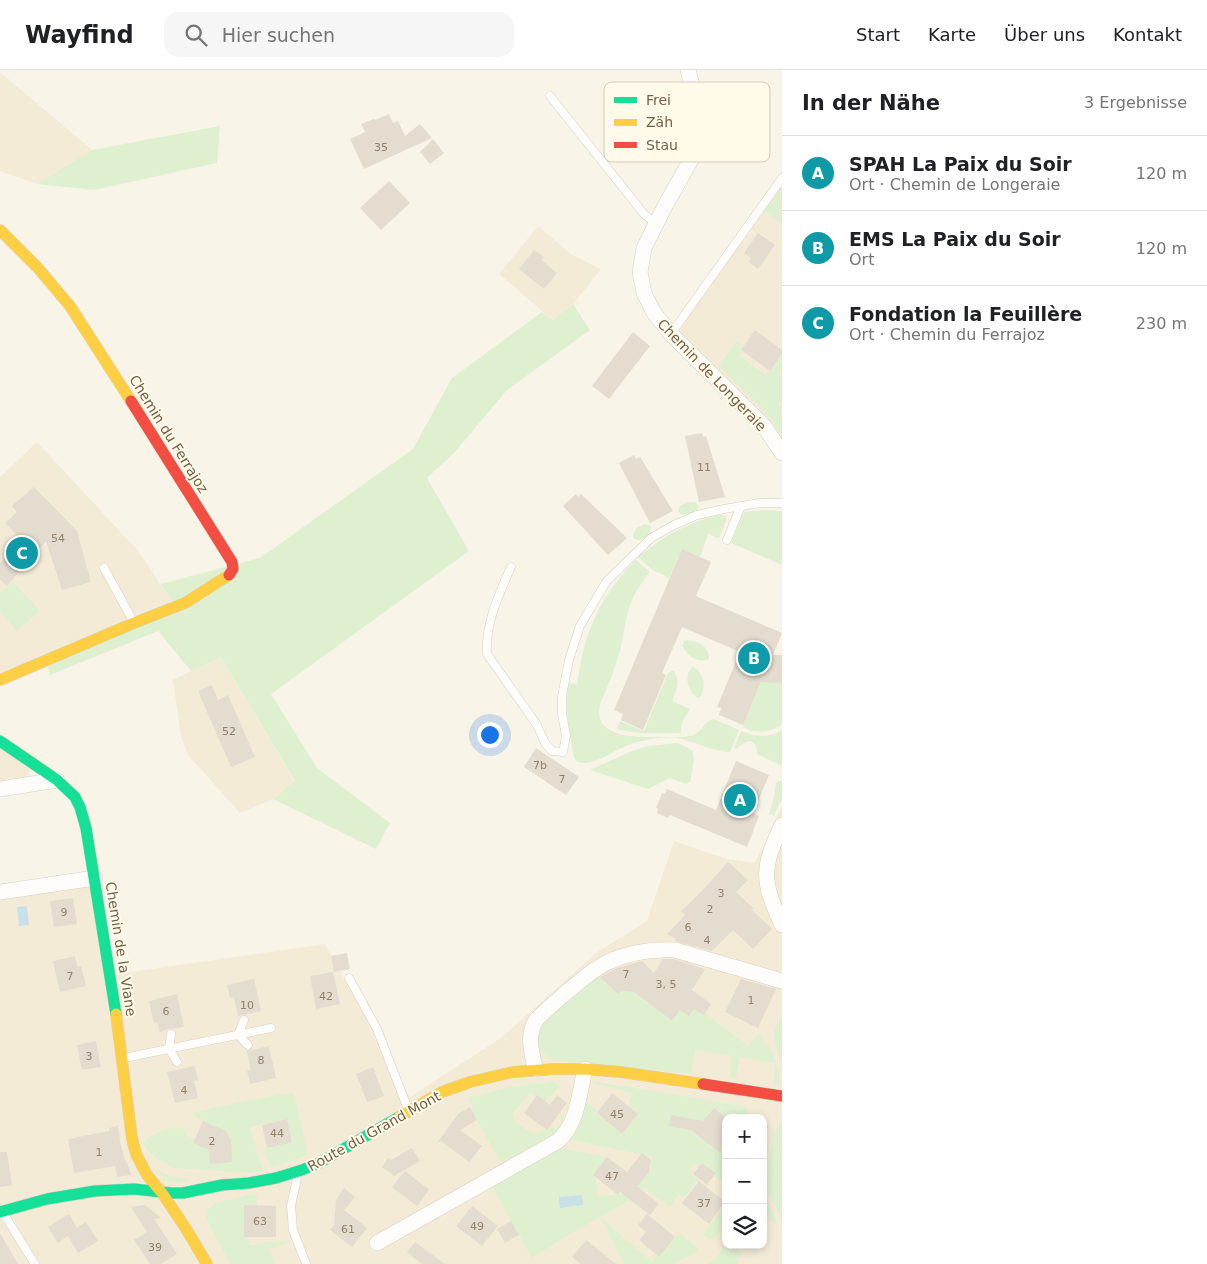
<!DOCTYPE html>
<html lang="de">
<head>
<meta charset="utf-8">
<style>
  body { margin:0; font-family:"DejaVu Sans",sans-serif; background:#f6f6f6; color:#202124 }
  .controls { position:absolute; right:15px; bottom:15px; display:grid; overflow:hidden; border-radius:10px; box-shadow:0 2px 8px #0003 }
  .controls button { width:45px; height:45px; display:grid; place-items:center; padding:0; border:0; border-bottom:1px solid #e0e0e0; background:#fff; color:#202124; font:25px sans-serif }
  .you { position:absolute; left:489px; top:664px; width:18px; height:18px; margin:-12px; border:4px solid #fff; border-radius:50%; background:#1a73e8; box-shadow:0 0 0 8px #1a73e833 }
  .badge { display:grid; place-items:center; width:32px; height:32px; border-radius:50%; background:#0b8043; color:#fff; font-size:16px; font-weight:700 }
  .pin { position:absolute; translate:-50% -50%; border:2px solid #fff; box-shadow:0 1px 5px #0006 }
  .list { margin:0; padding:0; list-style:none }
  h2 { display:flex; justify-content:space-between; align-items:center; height:65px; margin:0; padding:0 20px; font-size:21px }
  h2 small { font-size:16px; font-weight:400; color:#757577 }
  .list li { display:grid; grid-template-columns:32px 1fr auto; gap:15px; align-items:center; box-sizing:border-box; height:75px; padding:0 20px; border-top:1px solid #e0e0e0 }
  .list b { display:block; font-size:19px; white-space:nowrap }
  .list p { margin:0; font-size:16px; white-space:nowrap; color:#757577 }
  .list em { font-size:16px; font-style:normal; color:#757577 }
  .icon { flex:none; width:28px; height:28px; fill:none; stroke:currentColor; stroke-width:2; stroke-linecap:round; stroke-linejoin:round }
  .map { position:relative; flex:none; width:782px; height:1194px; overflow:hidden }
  header { display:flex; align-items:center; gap:30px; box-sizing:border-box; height:70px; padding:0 25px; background:#fff; border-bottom:1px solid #e0e0e0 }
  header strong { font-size:24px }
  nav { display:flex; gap:28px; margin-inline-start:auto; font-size:18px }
  .search { width:350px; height:45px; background:#f6f6f6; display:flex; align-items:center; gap:12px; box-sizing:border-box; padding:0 18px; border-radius:15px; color:#757577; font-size:19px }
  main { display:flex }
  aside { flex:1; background:#fff }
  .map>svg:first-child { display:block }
  .residential { fill:#f4ebd7; fill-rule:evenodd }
  .green { fill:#dff0d1 }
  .water { fill:#c8e0e8 }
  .building { fill:#e4dccf }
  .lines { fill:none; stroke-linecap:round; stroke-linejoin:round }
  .lane-casing { stroke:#d5d0c5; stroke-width:9 }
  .street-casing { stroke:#d5d0c5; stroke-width:16 }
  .fast-casing { stroke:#d7d1c5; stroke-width:12 }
  .slow-casing { stroke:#d7d1c5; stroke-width:12 }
  .jam-casing { stroke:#d7d1c5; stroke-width:12 }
  .lane { stroke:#fefdfb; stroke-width:8 }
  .street { stroke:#fefdfb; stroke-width:15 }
  .fast { stroke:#16e098; stroke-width:11 }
  .slow { stroke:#ffcf43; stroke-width:11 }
  .jam { stroke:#f24e42; stroke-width:11 }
  .labels { text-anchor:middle; stroke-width:4; stroke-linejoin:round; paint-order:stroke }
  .number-label { font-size:11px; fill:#93806a }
  .street-label { font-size:14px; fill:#765f46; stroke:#fffae9 }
  .key { fill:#fffae9; stroke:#d6ccb8; stroke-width:1 }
  .key-label { font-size:14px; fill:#765f46 }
</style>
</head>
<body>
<header>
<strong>Wayfind</strong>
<div class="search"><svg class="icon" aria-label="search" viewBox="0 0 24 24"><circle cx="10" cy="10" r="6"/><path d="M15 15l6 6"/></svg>Hier suchen</div>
<nav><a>Start</a><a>Karte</a><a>Über uns</a><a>Kontakt</a></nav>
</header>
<main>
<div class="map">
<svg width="782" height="1194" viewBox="0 0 782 1194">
  <rect width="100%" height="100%" fill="#f8f4e7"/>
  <g class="residential">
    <polygon points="0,2 92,80 37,114 0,101"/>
    <polygon points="782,100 782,391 755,353 664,268"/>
    <polygon points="538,156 572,185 601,199 573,234 553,250 499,204"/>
    <polygon points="37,372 138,481 172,531 0,604 0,407"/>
    <polygon points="221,587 295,712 273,729 240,743 189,686 181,667 173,610 191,601"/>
    <polygon points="0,663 38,688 23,712 0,716"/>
    <path d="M782 736V1194H0V817L92 805 109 905 325 874 410 1027 501 968 596 883 647 851 674 771 727 789 755 793ZM726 1048H763V1175H726Z"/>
  </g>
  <g class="green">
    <polygon points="220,56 217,93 94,120 37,114 92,80"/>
    <polygon points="782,113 782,154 763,140"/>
    <polygon points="573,234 590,260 507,320 455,382 427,408 469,481 271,624 317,698 390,753 376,779 273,729 295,711 221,587 191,601 158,561 50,605 44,586 172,531 161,514 260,488 413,379 452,308 542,242 553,250"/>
    <polygon points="736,271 743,276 741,279 742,281 739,286 766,305 782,284 782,303 780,305 782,307 782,329 779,335 782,337 781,342 782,343 782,365 759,335 719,296"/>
    <path d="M687 432H695L698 435V439C693 444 687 446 680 444L678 441 680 436Z"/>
    <polygon points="766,440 782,441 782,495 731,473 744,442"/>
    <path d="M722 445 726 447 727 448 719 468 708 464 700 487 682 479 669 508 653 500 638 487C647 480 657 472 667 466 682 457 705 447 722 445Z"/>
    <path d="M645 454 651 456C652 466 643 473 634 469L633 466 636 458Z"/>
    <path d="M636 490 650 502C642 512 634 523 630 535 624 552 624 570 618 587 615 596 613 604 609 613 605 623 598 634 599 645 603 670 645 667 663 667 671 667 681 668 690 666 702 664 703 651 714 649L739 660 730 682C712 681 698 673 681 669 669 666 654 668 642 671 636 672 629 674 624 677 608 683 594 697 577 692L574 687C569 661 564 639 569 613L577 614C580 598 582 583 587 568 596 539 614 511 636 490Z"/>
    <polygon points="13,512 40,541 17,561 0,541 0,523"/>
    <path d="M687 570C698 571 709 576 709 589 698 594 687 586 682 575L684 571Z"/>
    <path d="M770 591 782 613V654C775 660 763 663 755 661 751 661 747 659 743 657V655Z"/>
    <path d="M694 597C704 604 706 616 701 626L698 628C688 622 684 607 691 598Z"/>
    <path d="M671 601H674C681 612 676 620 672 631L690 639 682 652 681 663C659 663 638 665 617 659L620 651 644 661 667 605Z"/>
    <path d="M782 660V696L757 684C757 668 746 668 737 679L734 678 741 661C756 666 768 669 782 660Z"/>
    <polygon points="678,673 693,681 694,691 690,712 686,714 670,708 648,719 590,700 632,681 648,676"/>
    <polygon points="779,711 782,711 782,728 774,746 769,744 774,727 776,713"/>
    <path d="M598 906 618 924 622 921 634 922 671 951 680 940 689 946 695 939 705 943 748 976 759 963 763 967V971L765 975H769C775 988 781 1000 779 1015L773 1013 776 993 740 987 736 1008 729 1006 732 986 695 980 691 1004 553 990C537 981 536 974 538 957Z"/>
    <path d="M782 946V992C775 974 768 963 782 946Z"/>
    <path d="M552 1010 559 1016 546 1032 530 1022 513 1043C513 1053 526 1059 534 1064L545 1059 547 1060 551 1055 556 1059 562 1052 557 1048 560 1044 566 1050 558 1060 544 1071 504 1092 500 1091 498 1088 471 1039 473 1037 468 1028 509 1017 550 1012Z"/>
    <polygon points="597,1012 744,1036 749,1043 748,1048 726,1048 714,1038 694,1062 726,1085 726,1114 714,1106 715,1103 702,1093 699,1096 695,1093 690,1099 693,1102 691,1103 692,1105 698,1110 684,1128 679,1124 670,1137 645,1118 644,1122 600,1147 652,1192 657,1185 659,1186 679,1163 697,1177 699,1179 697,1182 673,1194 624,1194 600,1147 568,1165 532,1188 491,1115 556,1077 607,1087 593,1105 596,1108 597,1126 619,1125 639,1122 637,1105 650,1100 653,1085 639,1084 567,1069 585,1031 599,1041 597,1044 622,1064 638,1044 628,1036 632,1023 593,1013"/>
    <path d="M294 1022 308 1085 270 1098 264 1078 292 1071 286 1049 250 1057 263 1101 250 1103 174 1098C162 1093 149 1085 143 1073 148 1064 174 1055 183 1058L186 1065 194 1069 193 1073 209 1080 210 1093 232 1092 231 1070 226 1061 196 1047 192 1043 235 1033Z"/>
    <polygon points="782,1051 782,1149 767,1120 769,1088 775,1061"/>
    <path d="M765 1054C772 1067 765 1090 763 1104V1055Z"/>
    <path d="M154 1098 169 1106 186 1109 187 1110C169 1115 165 1112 154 1098Z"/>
    <polygon points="763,1112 766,1126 778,1154 774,1154 769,1149 763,1146"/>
    <polygon points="246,1125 252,1125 257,1126 257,1135 245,1135 249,1175 264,1174 264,1172 292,1171 270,1179 276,1193 275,1194 230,1194 206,1148 208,1139 214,1134"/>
    <polygon points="726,1134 726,1155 717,1165 710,1170 703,1164"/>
    <path d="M727 1175H732L741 1183 738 1194H708C718 1189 718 1181 727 1175Z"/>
  </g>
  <g class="water">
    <polygon points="27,836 29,855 19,856 17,837"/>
    <polygon points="582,1125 583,1135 560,1138 559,1127"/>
  </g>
  <g class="building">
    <polygon points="389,44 393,53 398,51 405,66 420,54 432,68 364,99 350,69 365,62 361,54 374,49 375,50"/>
    <polygon points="433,69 444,83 430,94 420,82"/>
    <polygon points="389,111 410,133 381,160 360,138"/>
    <polygon points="758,163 775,175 758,199 749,192 751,188 744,183"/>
    <polygon points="534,180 544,187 541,190 557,203 544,219 519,199"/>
    <polygon points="755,260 782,280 782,284 770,301 741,280"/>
    <polygon points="633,262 650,276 609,329 592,316"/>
    <polygon points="702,363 703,367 706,366 725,427 699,432 685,366"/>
    <polygon points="634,385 636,389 640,387 673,441 650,453 619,393"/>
    <polygon points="34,417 77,461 91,512 62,520 46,471 7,516 0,509 0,493 22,470 5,453 17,442 12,436"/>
    <polygon points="576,424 578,427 581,424 627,468 608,485 563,436"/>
    <polygon points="682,479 711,492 696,526 782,563 773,585 782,585 782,613 761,612 743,655 719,645 721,638 717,637 740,582 682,557 662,603 666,605 643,660 621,650 623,644 614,640"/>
    <polygon points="212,615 218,630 228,625 255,687 231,697 198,621"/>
    <polygon points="536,678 579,707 566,725 524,697"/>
    <polygon points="736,691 769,705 753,743 759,746 747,777 670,745 668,748 657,743 658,739 656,738 662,723 665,724 667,719 716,740"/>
    <polygon points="728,792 748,810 736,822 754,839 752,840 772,859 753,879 733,860 712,881 675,871 676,869 667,864 685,845 681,841 703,820"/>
    <polygon points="73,828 77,854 54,857 50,831"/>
    <polygon points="347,883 350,899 334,902 331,886"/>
    <polygon points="75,886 77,897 81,896 86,916 60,922 53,891"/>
    <polygon points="663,889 674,889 705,899 692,920 711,934 704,945 694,939 689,946 680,940 672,951 634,922 622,921 618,924 600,907 617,898 642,891 654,903"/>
    <polygon points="333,902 340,934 316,939 310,906"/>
    <polygon points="254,909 261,941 238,946 234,927 230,928 227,915"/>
    <polygon points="741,909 776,919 758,958 725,942"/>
    <polygon points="177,924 184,957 169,959 160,962 157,952 154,953 149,931"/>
    <polygon points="96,971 101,997 82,1000 77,975"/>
    <polygon points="269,976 276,1008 250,1014 247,1001 251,1000 247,981"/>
    <polygon points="195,996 198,1010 194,1011 198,1028 175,1033 167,1002"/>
    <polygon points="373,997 384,1026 367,1032 356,1004"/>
    <polygon points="612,1023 638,1044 622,1064 597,1043"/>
    <polygon points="537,1025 550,1035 557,1025 567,1033 547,1060 524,1043"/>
    <polygon points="470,1037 477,1050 460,1060 482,1076 469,1092 441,1071 437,1073 459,1043"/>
    <polygon points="714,1038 726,1048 726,1075 720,1083 691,1060 669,1056 671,1045 703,1051"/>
    <polygon points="287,1049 292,1072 267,1078 262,1055"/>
    <polygon points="203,1051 226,1061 231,1070 232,1092 210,1094 209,1080 193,1073"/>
    <polygon points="118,1056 120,1071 124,1087 130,1100 131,1105 117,1107 115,1096 74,1103 68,1069 109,1061 109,1058"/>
    <polygon points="412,1078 420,1091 394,1106 382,1097 388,1088 391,1090"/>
    <polygon points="0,1082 7,1082 12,1115 0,1117"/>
    <polygon points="642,1083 651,1090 649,1102 637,1116 659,1134 650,1145 620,1122 618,1125 593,1105 607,1087 627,1102"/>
    <polygon points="702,1093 716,1103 707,1115 693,1104"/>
    <polygon points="405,1101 429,1120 417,1136 392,1117"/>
    <polygon points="699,1111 725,1132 709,1154 682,1133"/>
    <polygon points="344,1118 355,1127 344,1140 367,1158 352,1177 330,1160 334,1155 336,1130"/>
    <polygon points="145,1135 161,1148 154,1149 177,1184 161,1194 150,1194 134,1170 147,1162 131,1137"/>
    <polygon points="244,1135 276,1136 276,1167 244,1167"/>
    <polygon points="472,1136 498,1156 482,1176 456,1156"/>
    <polygon points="69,1144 77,1158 86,1152 98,1171 78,1183 68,1166 58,1173 48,1157"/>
    <polygon points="647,1144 675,1167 659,1187 639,1170 646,1162 638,1155"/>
    <polygon points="511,1151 519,1165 505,1173 497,1159"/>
    <polygon points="0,1163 18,1194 0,1194"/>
    <polygon points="586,1170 616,1194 581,1194 572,1187"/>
    <polygon points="415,1172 431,1184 445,1194 422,1194 407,1182"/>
  </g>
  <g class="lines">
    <defs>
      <g id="lane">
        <polyline points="550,26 644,144 656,154"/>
        <polyline points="671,264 782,108"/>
        <polyline points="727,470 741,436"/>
        <path d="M511 497C499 524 485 554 487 584L537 655 545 673 552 681 563 682 566 666 562 644V626L569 590 580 556 606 512 651 468 674 455 697 445 724 439 760 433H782"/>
        <polyline points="104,498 133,551"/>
        <polyline points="349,908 377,959 408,1039"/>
        <polyline points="244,950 238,965 248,975"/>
        <polyline points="171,964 169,979 177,992"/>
        <polyline points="124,988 271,958"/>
        <polyline points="298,1104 291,1136 293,1160 306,1194"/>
        <polyline points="3,1143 35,1194"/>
      </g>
      <g id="street">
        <polyline points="688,0 698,37 700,66 693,86 665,136 644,178 640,202 644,223 654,243 671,264 764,356 782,383"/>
        <polyline points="0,719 57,710"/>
        <path d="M782 755C761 799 762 811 782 855"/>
        <polyline points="0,822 95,808"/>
        <path d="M535 999C532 980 526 968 536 950 544 942 553 934 562 926 576 915 590 901 606 893 627 883 651 879 675 880L782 911"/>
        <path d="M377 1173 558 1071C578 1053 579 1024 585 999"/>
      </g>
      <g id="fast">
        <polyline points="0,671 57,710 75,727 80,737 86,758 116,944"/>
        <polyline points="0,1142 47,1129 95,1121 134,1119 171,1123 183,1123 222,1115 249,1113 276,1108 302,1100 319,1093 399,1047"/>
      </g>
      <g id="slow">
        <polyline points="0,160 38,198 70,236 131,331"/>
        <polyline points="0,610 134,553 185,533 229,505"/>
        <polyline points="116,944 132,1068 136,1084 147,1105 162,1123 185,1157 207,1194"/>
        <polyline points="399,1047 442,1022 470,1012 513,1002 554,999 585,999 621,1002 703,1014"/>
      </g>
      <g id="jam">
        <polyline points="131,331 232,492 233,499 229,505"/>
        <polyline points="703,1014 782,1026"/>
      </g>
    </defs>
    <use href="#lane" class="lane-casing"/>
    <use href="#street" class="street-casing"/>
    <use href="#fast" class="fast-casing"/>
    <use href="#slow" class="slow-casing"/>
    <use href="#jam" class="jam-casing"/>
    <use href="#lane" class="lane"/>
    <use href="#street" class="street"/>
    <use href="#fast" class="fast"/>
    <use href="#slow" class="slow"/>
    <use href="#jam" class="jam"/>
  </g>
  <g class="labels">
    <g class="number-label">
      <text x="381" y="81">35</text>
      <text x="704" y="401">11</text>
      <text x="58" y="472">54</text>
      <text x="229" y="665">52</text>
      <text x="540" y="699">7b</text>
      <text x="562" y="713">7</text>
      <text x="721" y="827">3</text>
      <text x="710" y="843">2</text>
      <text x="64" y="846">9</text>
      <text x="688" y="861">6</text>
      <text x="707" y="874">4</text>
      <text x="626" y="908">7</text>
      <text x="70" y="910">7</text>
      <text x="666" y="918">3, 5</text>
      <text x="326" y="930">42</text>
      <text x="751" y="934">1</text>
      <text x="247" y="939">10</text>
      <text x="166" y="945">6</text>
      <text x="89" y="990">3</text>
      <text x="261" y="994">8</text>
      <text x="184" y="1024">4</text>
      <text x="617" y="1048">45</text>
      <text x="277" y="1067">44</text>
      <text x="212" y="1075">2</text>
      <text x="99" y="1086">1</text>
      <text x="612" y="1110">47</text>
      <text x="704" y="1137">37</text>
      <text x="260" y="1155">63</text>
      <text x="477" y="1160">49</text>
      <text x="348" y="1163">61</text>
      <text x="155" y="1181">39</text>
    </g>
    <g class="street-label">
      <text transform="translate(712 305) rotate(46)" y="5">Chemin de Longeraie</text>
      <text transform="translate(169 364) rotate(58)" y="5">Chemin du Ferrajoz</text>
      <text transform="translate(121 879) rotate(81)" y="5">Chemin de la Viane</text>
      <text transform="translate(374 1061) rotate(-29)" y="5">Route du Grand Mont</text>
    </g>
  </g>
  <rect x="604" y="12" width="166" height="80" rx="8" class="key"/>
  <rect x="614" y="27" width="23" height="6" fill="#16e098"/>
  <rect x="614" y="49" width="23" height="7" fill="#ffcf43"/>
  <rect x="614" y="72" width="23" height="6" fill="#f24e42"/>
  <g class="key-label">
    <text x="646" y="35">Frei</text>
    <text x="646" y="57">Zäh</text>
    <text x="646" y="80">Stau</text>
  </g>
</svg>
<div class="controls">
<button>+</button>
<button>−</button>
<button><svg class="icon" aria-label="layers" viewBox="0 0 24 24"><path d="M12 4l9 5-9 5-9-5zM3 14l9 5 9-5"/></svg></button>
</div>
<div class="you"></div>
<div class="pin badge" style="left:740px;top:730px;background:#0f9aa8">A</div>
<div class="pin badge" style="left:754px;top:588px;background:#0f9aa8">B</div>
<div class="pin badge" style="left:22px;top:483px;background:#0f9aa8">C</div>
</div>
<aside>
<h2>In der Nähe<small>3 Ergebnisse</small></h2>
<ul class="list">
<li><span class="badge" style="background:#0f9aa8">A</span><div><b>SPAH La Paix du Soir</b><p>Ort · Chemin de Longeraie</p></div><em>120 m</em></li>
<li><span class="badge" style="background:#0f9aa8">B</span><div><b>EMS La Paix du Soir</b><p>Ort</p></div><em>120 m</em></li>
<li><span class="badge" style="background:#0f9aa8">C</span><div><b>Fondation la Feuillère</b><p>Ort · Chemin du Ferrajoz</p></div><em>230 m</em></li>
</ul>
</aside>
</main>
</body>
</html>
